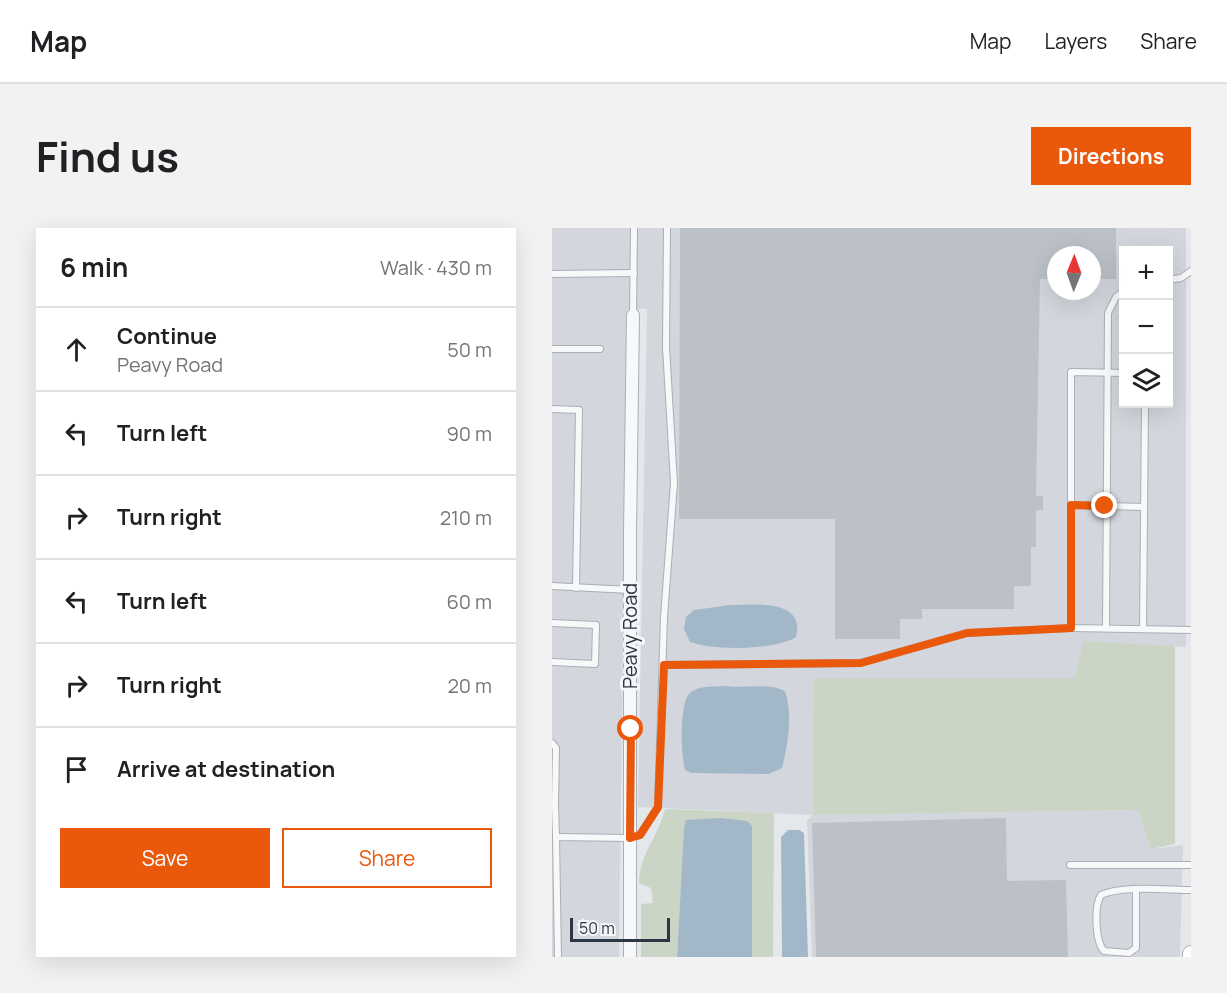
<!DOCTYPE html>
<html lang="en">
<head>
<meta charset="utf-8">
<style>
  body { margin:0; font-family:Manrope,sans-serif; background:#f2f2f2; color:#202124 }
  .controls { position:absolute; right:18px; top:18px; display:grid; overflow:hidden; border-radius:0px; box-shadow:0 6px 24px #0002 }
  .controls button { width:54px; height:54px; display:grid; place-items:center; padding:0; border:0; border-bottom:2px solid #e0e0e0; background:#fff; color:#202124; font:30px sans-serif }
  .compass { position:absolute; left:495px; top:18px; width:54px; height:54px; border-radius:50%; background:#fff; box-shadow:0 6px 24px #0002; rotate:1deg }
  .scale { position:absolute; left:18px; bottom:15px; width:100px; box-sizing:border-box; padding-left:6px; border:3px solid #2d3643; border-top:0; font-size:16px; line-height:21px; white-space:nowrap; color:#2d3643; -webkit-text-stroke:4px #f4f6f9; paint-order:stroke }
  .stop { position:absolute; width:18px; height:18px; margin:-14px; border:4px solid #ea580c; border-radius:50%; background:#fff }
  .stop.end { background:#ea580c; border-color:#fff; box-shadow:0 2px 6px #0008 }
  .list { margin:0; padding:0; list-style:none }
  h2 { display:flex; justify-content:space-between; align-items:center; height:78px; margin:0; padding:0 24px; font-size:26px }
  h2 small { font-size:20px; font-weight:400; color:#757577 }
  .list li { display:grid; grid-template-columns:39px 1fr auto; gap:18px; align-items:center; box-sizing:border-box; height:84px; padding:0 24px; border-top:2px solid #e0e0e0 }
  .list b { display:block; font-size:22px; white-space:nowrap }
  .list p { margin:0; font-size:20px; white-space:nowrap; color:#757577 }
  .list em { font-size:20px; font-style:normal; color:#757577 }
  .actions { display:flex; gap:12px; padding:18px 24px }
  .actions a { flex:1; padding:14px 0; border:2px solid #ea580c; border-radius:0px; text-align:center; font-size:21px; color:#ea580c }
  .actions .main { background:#ea580c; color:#fff }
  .icon { flex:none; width:33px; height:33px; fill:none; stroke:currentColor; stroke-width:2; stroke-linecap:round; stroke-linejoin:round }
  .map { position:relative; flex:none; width:639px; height:729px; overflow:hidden; border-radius:0px }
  header { display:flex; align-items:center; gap:36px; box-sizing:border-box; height:84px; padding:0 30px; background:#fff; border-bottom:2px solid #e0e0e0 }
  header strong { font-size:28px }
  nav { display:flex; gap:33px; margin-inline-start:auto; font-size:21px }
  .intro { display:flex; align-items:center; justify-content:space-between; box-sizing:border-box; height:144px; padding:0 36px }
  h1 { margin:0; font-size:42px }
  .button { padding:15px 27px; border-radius:0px; background:#ea580c; color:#fff; font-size:21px; font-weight:700 }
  main { display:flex; gap:36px; padding:0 36px }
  aside { flex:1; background:#fff; border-radius:0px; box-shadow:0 6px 24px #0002 }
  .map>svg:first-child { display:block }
  .built { fill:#d3d7dd; fill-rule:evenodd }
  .green { fill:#cbd5c6 }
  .water { fill:#a2b8c9 }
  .building { fill:#bcc1c8 }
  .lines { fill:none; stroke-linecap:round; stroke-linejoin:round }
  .lane-casing { stroke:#a9afb5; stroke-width:8 }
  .street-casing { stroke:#a9afb5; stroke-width:14 }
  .secondary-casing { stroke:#a9afb5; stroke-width:18 }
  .lane { stroke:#f7f8fa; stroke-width:6 }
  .street { stroke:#f7f8fa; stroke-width:12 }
  .secondary { stroke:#fff; stroke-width:16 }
  .route { stroke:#ea580c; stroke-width:8 }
  .labels { text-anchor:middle; stroke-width:6; stroke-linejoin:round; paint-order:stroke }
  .street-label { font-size:20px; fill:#2d3643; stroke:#f4f6f9 }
</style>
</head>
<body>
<header>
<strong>Map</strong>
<nav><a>Map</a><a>Layers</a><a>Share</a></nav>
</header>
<div class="intro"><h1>Find us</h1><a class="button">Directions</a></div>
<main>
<aside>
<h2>6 min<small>Walk · 430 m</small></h2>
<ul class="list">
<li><svg class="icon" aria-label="ahead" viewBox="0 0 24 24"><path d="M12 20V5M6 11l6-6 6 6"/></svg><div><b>Continue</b><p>Peavy Road</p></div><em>50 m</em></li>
<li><svg class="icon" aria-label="left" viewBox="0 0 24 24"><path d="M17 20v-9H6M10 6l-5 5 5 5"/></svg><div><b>Turn left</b></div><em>90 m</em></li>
<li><svg class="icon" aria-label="right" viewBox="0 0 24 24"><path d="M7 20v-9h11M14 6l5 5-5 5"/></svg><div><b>Turn right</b></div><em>210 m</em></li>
<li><svg class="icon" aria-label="left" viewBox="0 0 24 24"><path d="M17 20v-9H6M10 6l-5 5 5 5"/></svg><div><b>Turn left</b></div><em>60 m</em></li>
<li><svg class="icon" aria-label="right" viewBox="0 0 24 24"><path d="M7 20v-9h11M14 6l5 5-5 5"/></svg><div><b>Turn right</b></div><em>20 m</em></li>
<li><svg class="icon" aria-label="arrive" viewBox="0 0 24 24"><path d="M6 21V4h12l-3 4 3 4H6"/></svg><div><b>Arrive at destination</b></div></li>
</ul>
<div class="actions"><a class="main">Save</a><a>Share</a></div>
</aside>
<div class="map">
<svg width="639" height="729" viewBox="0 0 639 729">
  <rect width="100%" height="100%" fill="#e4e8eb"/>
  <path class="built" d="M0 0H634V419L531 413 524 450H263L261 587 586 582 599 621 631 617 628 729H260L255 593 260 587 86 579 95 81H75L67 729H0ZM572 22H616V176H572ZM504 27H540V63H504Z"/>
  <g class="green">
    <polygon points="531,413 623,418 623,616 599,621 586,582 261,587 262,450 523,450"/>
    <path d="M113 581 222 585 221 729H200L199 712 132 599 125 729H89V676L101 675 99 660 87 655C88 624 106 610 113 581Z"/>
  </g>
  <g class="water">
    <path d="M178 377C202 377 254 370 244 409 224 422 161 423 138 414L132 401 134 389 142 382Z"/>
    <path d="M174 458C194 461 214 454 233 463 241 486 236 517 230 540L217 546 139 545 133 542C129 527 127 477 137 466 145 457 163 459 174 458Z"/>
    <polygon points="169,590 195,593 200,598 200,729 125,729 132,599 134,592"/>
    <polygon points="236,602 247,602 252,605 256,729 230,729 229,609"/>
  </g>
  <g class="building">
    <polygon points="128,0 564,0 564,51 540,51 540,27 504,27 504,51 488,51 484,268 491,268 491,282 484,282 484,319 479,319 479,358 462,358 462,381 370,381 370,391 348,391 348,411 283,411 283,291 127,291"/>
    <polygon points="454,590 455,653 514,652 516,729 264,729 260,595"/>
  </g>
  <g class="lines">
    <defs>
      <g id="lane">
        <polyline points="0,46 82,45"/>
        <polyline points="616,52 629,50 639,43"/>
        <polyline points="81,87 82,0"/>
        <polyline points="0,121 48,121"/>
        <polyline points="572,145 519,144 519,400 639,402"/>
        <polyline points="0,181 27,182 24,360"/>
        <polyline points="519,277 592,279"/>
        <polyline points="0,358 78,362"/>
        <polyline points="0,395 44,397 43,436 0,434"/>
        <polyline points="554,400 556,85 564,69 572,63"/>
        <polyline points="591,401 593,176"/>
        <polyline points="112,437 308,435 415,405 519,400"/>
        <polyline points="0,515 4,520 3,576"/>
        <polyline points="1,576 3,576 4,609"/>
        <polyline points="518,637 639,637"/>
        <path d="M584 663V720L577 725 552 723C543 713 542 678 549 667 570 657 615 662 639 662"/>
        <polyline points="6,729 4,609 78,610 88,607 106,579 112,389 122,255 114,119 115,0"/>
      </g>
      <polyline id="street" points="78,729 78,306 81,87"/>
      <polyline id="secondary" points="639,729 639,726"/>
    </defs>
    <use href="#lane" class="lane-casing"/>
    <use href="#street" class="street-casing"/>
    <use href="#secondary" class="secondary-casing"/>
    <use href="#lane" class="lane"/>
    <use href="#street" class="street"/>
    <use href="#secondary" class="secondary"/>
  </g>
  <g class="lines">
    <polyline class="route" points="79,501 78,610 88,607 106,579 112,437 309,435 415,405 519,400 519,277 553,278"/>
  </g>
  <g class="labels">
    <g class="street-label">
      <text transform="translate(78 408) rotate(-90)" y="7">Peavy Road</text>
    </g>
  </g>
</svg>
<div class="controls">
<button>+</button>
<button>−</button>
<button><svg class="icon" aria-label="layers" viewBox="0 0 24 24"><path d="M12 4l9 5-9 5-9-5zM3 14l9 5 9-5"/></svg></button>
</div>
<svg class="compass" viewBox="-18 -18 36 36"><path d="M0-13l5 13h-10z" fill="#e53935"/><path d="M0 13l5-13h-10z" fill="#757577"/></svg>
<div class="scale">50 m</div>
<div class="stop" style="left:79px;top:501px"></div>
<div class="stop end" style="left:553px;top:278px"></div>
</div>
</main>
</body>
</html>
